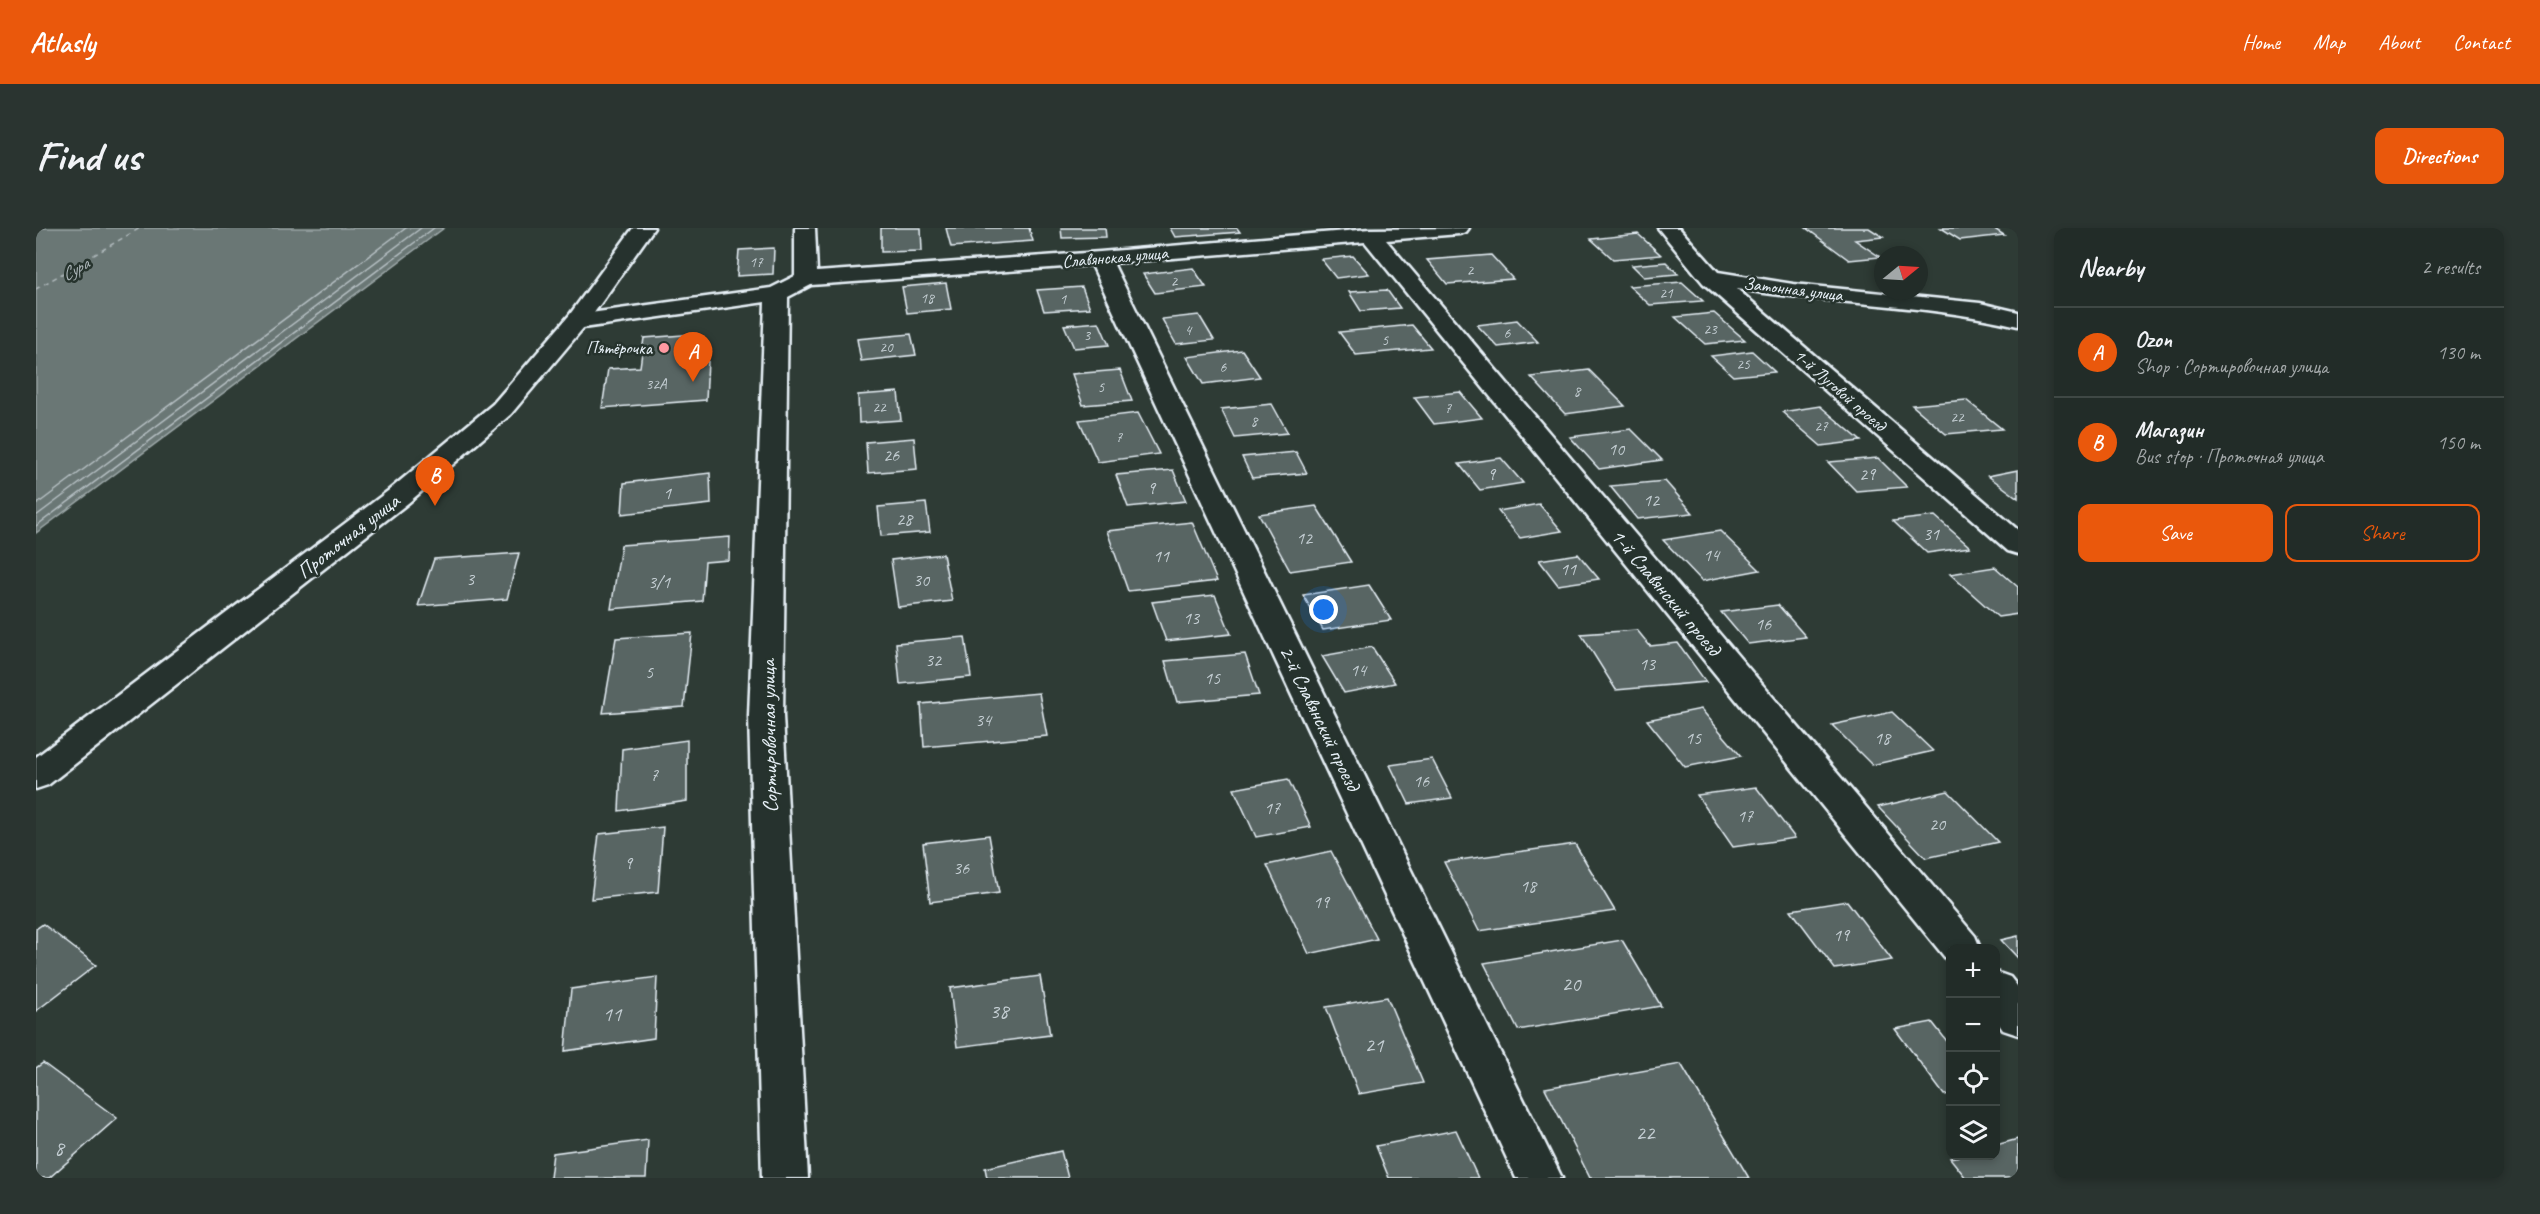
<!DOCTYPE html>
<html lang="en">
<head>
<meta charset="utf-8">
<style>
  body { margin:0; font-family:Caveat,sans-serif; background:#2a3430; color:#f1f3f6 }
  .controls { position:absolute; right:18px; bottom:18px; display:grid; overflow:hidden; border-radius:12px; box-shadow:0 3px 9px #0003 }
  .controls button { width:54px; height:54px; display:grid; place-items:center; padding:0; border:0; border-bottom:2px solid #3f4845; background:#222c28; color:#f1f3f6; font:30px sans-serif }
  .compass { position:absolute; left:1838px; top:18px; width:54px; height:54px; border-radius:50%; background:#222c28; box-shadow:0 3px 9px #0003; rotate:72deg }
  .you { position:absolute; left:1288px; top:382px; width:21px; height:21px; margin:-15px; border:4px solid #fff; border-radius:50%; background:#1a73e8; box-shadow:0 0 0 9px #1a73e833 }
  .badge { display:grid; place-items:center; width:39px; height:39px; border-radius:50%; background:#ea580c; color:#fff; font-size:20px; font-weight:700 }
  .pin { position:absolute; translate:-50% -50px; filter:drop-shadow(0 2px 3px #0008) }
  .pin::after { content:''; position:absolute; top:32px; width:21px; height:18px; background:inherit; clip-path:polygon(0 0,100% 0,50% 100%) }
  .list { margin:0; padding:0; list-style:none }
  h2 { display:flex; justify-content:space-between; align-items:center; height:78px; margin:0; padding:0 24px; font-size:26px }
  h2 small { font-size:20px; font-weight:400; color:#a2a7a8 }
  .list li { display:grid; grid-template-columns:39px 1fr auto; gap:18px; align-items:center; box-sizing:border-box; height:90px; padding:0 24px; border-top:2px solid #3f4845 }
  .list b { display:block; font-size:22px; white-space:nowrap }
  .list p { margin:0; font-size:20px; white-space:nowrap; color:#a2a7a8 }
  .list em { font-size:20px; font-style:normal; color:#a2a7a8 }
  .actions { display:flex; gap:12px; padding:18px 24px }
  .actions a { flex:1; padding:14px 0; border:2px solid #ea580c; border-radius:12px; text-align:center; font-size:21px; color:#ea580c }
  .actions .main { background:#ea580c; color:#fff }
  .icon { flex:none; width:33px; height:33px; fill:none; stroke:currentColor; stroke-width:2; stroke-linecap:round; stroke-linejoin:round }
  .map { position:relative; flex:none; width:1982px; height:950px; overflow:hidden; border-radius:12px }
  header { display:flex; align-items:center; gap:36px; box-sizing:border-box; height:84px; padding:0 30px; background:#ea580c; color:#fff }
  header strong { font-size:28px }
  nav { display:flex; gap:33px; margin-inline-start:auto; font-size:21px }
  .intro { display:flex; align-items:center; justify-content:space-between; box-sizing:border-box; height:144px; padding:0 36px }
  h1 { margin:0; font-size:42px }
  .button { padding:15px 27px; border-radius:12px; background:#ea580c; color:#fff; font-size:21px; font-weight:700 }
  main { display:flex; gap:36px; padding:0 36px }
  aside { flex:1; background:#222c28; border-radius:12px; box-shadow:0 3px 9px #0003 }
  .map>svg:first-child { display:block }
  .water { fill:#6b7775; stroke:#9da8a9; stroke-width:1.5 }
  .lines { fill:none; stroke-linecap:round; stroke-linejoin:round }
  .shore { stroke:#b6c0c4; stroke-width:1.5 }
  .ferry { stroke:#b0babd; stroke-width:1.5; stroke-dasharray:5 4.5; stroke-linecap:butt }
  .building { fill:#596563; stroke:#e8f1f8; stroke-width:1.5 }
  .minor-casing { stroke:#e8f1f8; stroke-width:5 }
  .secondary-casing { stroke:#e8f1f8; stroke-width:5 }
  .minor { fill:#26332d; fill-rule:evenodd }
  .secondary { fill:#26332d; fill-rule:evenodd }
  .poi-dot { fill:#ff9aa2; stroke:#26332d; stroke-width:2 }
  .labels { text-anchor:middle; stroke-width:5; stroke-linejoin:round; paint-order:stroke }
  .far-number-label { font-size:15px; fill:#c4ced3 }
  .far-street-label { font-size:18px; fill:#e8f1f8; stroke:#26332d }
  .far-water-label { font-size:18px; font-style:italic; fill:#b0babd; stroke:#26332d }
  .far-poi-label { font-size:18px; fill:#e8f1f8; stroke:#26332d; text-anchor:end }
  .number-label { font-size:18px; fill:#c4ced3 }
  .street-label { font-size:21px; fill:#e8f1f8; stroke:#26332d }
  .near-number-label { font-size:21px; fill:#c4ced3 }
</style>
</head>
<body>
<header>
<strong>Atlasly</strong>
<nav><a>Home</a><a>Map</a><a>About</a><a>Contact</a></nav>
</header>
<div class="intro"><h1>Find us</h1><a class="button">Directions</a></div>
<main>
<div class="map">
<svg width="1982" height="950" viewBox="0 0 1982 950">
  <rect width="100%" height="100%" fill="#2e3b35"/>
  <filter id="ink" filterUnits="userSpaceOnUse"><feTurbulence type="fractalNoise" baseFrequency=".0167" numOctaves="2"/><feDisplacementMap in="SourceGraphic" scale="12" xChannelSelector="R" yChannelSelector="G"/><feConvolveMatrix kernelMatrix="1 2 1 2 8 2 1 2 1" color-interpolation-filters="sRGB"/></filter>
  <g filter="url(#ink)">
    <polygon class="water" points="0,0 408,0 0,305"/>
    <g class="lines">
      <g class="shore">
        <polyline points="0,277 370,0"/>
        <polyline points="0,288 385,0"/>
        <polyline points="0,298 398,0"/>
      </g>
      <polyline class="ferry" points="0,61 104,0"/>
    </g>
    <g class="building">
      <polygon points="845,0 885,0 886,23 845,24"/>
      <polygon points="910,0 993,0 997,13 915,19"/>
      <polygon points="1025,0 1069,0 1070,9 1026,10"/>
      <polygon points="1134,0 1201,0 1204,4 1139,9"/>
      <polygon points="1770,0 1833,0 1847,9 1819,12 1844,29 1813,32"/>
      <polygon points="1905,0 1957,0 1968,7 1924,12"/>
      <polygon points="1602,6 1625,27 1577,31 1555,11"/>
      <polygon points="738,20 737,46 701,48 703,22"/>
      <polygon points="1455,27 1477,51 1411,56 1391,32"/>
      <polygon points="1317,28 1333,46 1300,50 1285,31"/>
      <polygon points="1630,34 1642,46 1608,49 1596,37"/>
      <polygon points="1157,40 1170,59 1119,65 1107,46"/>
      <polygon points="1646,54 1667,73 1614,77 1593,58"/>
      <polygon points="910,55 915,81 871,85 866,59"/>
      <polygon points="1046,59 1054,80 1008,83 1001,62"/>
      <polygon points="1351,62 1364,80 1325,83 1313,64"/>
      <polygon points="1678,85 1709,112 1669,116 1639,89"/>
      <polygon points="1163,87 1178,112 1140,116 1126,91"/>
      <polygon points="1481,92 1502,114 1462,119 1441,97"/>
      <polygon points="1063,94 1073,117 1038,120 1028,97"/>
      <polygon points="1376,97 1395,120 1320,127 1303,104"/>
      <polygon points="660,106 658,134 672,133 670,172 566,180 572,141 604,139 608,110"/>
      <polygon points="875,106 880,127 825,133 821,111"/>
      <polygon points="1206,122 1224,149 1167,156 1151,129"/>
      <polygon points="1716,123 1739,144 1697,148 1675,128"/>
      <polygon points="1084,142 1096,173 1047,177 1036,146"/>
      <polygon points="1553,142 1589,178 1529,186 1495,149"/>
      <polygon points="862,164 865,192 823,195 822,167"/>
      <polygon points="1424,164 1446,190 1398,196 1378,169"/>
      <polygon points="1930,172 1966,201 1910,206 1876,177"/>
      <polygon points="1236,176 1252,205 1199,210 1185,181"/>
      <polygon points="1784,178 1825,213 1785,218 1746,184"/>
      <polygon points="1102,185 1123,226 1062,234 1043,192"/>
      <polygon points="1595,201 1626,232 1563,241 1534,209"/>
      <polygon points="878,210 881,241 832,245 830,214"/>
      <polygon points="1260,224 1271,245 1216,250 1206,229"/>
      <polygon points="1465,230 1487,255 1444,262 1423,236"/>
      <polygon points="1842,230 1871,259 1820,263 1792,234"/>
      <polygon points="1137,242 1150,273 1092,279 1080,247"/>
      <polygon points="1982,242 1982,270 1952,248"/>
      <polygon points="674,245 675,276 586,286 588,255"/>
      <polygon points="1629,253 1657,285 1601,291 1574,258"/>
      <polygon points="890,275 894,304 845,308 842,279"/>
      <polygon points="1503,276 1526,303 1484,310 1462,283"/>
      <polygon points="1280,278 1315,334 1254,343 1223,286"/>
      <polygon points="1899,288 1934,319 1891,325 1857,293"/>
      <polygon points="1156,294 1181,353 1092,363 1071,303"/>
      <polygon points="1684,303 1724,342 1666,353 1627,312"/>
      <polygon points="694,309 693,332 669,334 666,373 575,381 585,317"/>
      <polygon points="483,325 471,371 382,378 398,331"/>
      <polygon points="907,326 916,373 862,379 855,332"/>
      <polygon points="1542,326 1563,351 1522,357 1503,332"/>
      <polygon points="1959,339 1982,359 1982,386 1962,389 1914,346"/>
      <polygon points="1333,357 1355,392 1287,402 1267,367"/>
      <polygon points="1179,367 1195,406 1130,413 1116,374"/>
      <polygon points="1742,377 1770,409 1712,416 1685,384"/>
      <polygon points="1601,402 1614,418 1642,415 1670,454 1580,462 1545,406"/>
      <polygon points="656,405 648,479 567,485 580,410"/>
      <polygon points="929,409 935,449 864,456 860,415"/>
      <polygon points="1336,419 1359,455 1308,465 1286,428"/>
      <polygon points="1209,426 1223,467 1141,474 1129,433"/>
      <polygon points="1003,465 1011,508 888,519 885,476"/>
      <polygon points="1665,481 1705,528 1649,539 1611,492"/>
      <polygon points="1856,484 1897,523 1836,537 1796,497"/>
      <polygon points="651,512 651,573 583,583 586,521"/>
      <polygon points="1396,531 1416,570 1373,576 1354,537"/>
      <polygon points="1252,551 1275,599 1220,609 1198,561"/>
      <polygon points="1720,559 1759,610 1697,619 1661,567"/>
      <polygon points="1912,563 1962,614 1890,630 1842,579"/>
      <polygon points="627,599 622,664 555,671 563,606"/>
      <polygon points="953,607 963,665 894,674 887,615"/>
      <polygon points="1539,616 1579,683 1443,703 1408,634"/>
      <polygon points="1295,623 1341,711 1273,726 1231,637"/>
      <polygon points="1811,673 1856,732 1799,741 1755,682"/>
      <polygon points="7,696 60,737 0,783 0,701"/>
      <polygon points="1982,708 1982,730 1965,712"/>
      <polygon points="1586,712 1625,778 1482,802 1448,735"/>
      <polygon points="1004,748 1014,807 921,819 914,760"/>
      <polygon points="621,749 618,810 529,823 535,761"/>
      <polygon points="1351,769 1387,855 1323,866 1290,779"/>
      <polygon points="1896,794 1914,817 1914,866 1908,867 1859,801"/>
      <polygon points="7,835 81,890 13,950 0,950 0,840"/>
      <polygon points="1645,836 1713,950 1554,950 1509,860"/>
      <polygon points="1420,902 1442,950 1353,950 1340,918"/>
      <polygon points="1982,911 1982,950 1930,950 1914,930 1924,928 1960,928 1960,917"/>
      <polygon points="612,912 610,950 514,950 517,925"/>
      <polygon points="1025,923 1032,950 951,950 949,940"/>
    </g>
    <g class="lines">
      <defs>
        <g id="minor">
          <polygon points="759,0 779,0 781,44 1064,24 1334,1 1433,0 1430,4 1423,6 1350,12 1939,708 1944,720 1914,720 1914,733 1911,732 1329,14 1077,35 1526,950 1480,950 1056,37 775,57 752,69 747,488 772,950 726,950 713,488 729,74 540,101 532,99 528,94 532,89 540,87 735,60 759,48"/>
          <path d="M1622 0H1643L1682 44 1757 56 1944 75 1982 84V98C1890 76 1794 76 1701 61L1982 302V326L1972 323 1667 55Z"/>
          <polygon points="1960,744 1974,749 1982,759 1982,807 1967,802 1960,792"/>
        </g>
        <polygon id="secondary" points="597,0 618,0 548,99 475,186 372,275 12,557 0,561 0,529 352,263 457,176 532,89"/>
      </defs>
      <use href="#minor" class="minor-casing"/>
      <use href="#secondary" class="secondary-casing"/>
      <use href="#minor" class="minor"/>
      <use href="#secondary" class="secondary"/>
    </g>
  </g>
  <circle class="poi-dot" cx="628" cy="120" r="6"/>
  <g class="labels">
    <g class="far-number-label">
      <text x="720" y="39">17</text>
      <text x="1434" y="47">2</text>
      <text x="1138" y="58">2</text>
      <text x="1630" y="70">21</text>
      <text x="891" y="75">18</text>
      <text x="1027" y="76">1</text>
      <text x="1674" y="106">23</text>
      <text x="1152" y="107">4</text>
      <text x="1471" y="110">6</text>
      <text x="1051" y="112">3</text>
      <text x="1349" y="117">5</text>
      <text x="850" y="124">20</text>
      <text x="1707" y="141">25</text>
      <text x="1187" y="144">6</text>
      <text x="620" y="161">32А</text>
      <text x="1065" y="164">5</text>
      <text x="1541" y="168">8</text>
      <text x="843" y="184">22</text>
      <text x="1412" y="185">7</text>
      <text x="1921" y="194">22</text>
      <text x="1218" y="198">8</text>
      <text x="1785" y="203">27</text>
      <text x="1083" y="214">7</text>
    </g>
    <g class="far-street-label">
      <text transform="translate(1079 29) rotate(-5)" y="6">Славянская улица</text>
      <text transform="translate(1757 61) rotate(7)" y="6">Затонная улица</text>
      <text transform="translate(1804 162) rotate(41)" y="6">1-й Луговой проезд</text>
    </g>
    <g class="far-water-label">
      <text transform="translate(39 41) rotate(-30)" y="6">Сура</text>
    </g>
    <g class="far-poi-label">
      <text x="616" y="126">Пятёрочка</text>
    </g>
    <g class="number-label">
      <text x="1580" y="227">10</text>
      <text x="855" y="233">26</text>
      <text x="1455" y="252">9</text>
      <text x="1831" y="252">29</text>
      <text x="1115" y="266">9</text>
      <text x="631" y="271">1</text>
      <text x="1615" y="278">12</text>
      <text x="868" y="297">28</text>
      <text x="1895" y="312">31</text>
      <text x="1268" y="316">12</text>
      <text x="1675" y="333">14</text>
      <text x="1125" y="334">11</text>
      <text x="1532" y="347">11</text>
      <text x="434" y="357">3</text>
      <text x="885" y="358">30</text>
      <text x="623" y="360">3/1</text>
      <text x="1155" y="396">13</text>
      <text x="1727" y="402">16</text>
      <text x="897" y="438">32</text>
      <text x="1611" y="442">13</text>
      <text x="1322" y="448">14</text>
      <text x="613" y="450">5</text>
      <text x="1176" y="456">15</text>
      <text x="947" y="498">34</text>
      <text x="1657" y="516">15</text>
      <text x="1846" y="516">18</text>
      <text x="618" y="553">7</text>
      <text x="1385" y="559">16</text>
      <text x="1236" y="586">17</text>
      <text x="1709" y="594">17</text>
      <text x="1901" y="602">20</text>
      <text x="592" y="641">9</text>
      <text x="925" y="646">36</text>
      <text x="1492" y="664">18</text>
      <text x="1285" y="680">19</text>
      <text x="1805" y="713">19</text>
    </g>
    <g class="street-label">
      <text transform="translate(312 308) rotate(-38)" y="7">Проточная улица</text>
      <text transform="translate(1630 364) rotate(50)" y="7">1-й Славянский проезд</text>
      <text transform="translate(1284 490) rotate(64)" y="7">2-й Славянский проезд</text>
      <text transform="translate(733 508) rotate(-91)" y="7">Сортировочная улица</text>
    </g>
    <g class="near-number-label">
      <text x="1535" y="763">20</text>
      <text x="963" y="790">38</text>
      <text x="576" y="793">11</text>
      <text x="1338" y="824">21</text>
      <text x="1609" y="912">22</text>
      <text x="23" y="927">8</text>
    </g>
  </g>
</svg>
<div class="controls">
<button>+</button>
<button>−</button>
<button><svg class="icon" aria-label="locate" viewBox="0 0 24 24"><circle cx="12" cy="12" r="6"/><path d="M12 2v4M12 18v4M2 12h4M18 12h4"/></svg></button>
<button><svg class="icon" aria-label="layers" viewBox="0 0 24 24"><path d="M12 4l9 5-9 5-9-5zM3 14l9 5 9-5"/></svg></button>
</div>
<svg class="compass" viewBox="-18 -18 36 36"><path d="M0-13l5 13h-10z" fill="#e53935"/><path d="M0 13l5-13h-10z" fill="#a2a7a8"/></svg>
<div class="you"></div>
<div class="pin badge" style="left:657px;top:154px">A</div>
<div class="pin badge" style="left:399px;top:278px">B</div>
</div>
<aside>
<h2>Nearby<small>2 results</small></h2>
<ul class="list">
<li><span class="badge">A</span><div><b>Ozon</b><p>Shop · Сортировочная улица</p></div><em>130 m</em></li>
<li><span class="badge">B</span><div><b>Магазин</b><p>Bus stop · Проточная улица</p></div><em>150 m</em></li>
</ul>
<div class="actions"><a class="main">Save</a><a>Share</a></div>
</aside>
</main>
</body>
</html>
